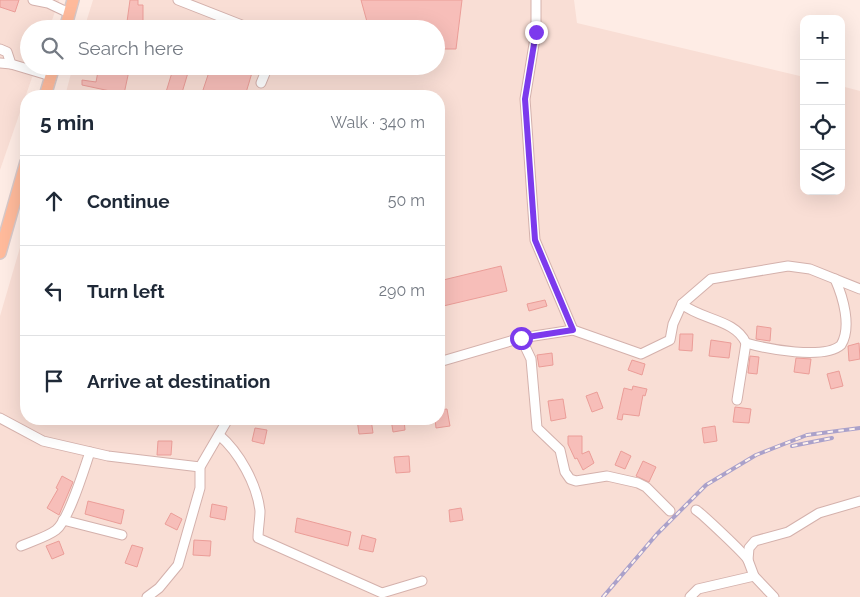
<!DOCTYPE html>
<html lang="en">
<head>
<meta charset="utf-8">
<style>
  body { margin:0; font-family:Raleway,sans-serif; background:#f2f2f3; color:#1f2937 }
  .controls { position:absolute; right:15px; top:15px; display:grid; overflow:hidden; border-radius:10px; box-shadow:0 5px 20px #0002 }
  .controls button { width:45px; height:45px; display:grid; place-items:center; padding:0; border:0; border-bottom:1px solid #e0e1e3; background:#fff; color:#1f2937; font:25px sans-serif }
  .stop { position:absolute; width:15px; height:15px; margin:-11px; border:4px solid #7c3aed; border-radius:50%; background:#fff }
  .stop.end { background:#7c3aed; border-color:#fff; box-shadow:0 1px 5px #0008 }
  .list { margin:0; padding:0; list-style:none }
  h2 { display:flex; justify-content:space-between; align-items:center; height:65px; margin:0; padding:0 20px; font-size:21px }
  h2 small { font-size:16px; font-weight:400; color:#747a83 }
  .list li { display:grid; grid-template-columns:32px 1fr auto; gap:15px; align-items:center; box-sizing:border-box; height:90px; padding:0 20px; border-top:1px solid #e0e1e3 }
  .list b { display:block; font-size:19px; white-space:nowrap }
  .list em { font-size:16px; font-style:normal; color:#747a83 }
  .icon { flex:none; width:28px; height:28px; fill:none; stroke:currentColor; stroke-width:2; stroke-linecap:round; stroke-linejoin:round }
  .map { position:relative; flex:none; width:860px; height:597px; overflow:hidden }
  .search { position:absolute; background:#fff; box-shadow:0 5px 20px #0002; left:20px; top:20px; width:425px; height:55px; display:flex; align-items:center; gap:12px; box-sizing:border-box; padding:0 18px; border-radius:28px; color:#747a83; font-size:19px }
  .panel { position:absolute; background:#fff; box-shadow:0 5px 20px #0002; left:20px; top:90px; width:425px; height:335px; border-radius:20px }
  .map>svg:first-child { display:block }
  .residential { fill:#f9ded5 }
  .building { fill:#f7beb9; stroke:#eb9d98 }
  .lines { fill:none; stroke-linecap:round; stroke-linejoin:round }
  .minor-casing { stroke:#d4b1ac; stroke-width:11 }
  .major-casing { stroke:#d7c8c8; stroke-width:14 }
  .minor { stroke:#fff; stroke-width:9 }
  .major { stroke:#ffba9b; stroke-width:11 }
  .rail-casing { stroke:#aaa1ca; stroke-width:4 }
  .rail { stroke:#fff2ed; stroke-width:2; stroke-dasharray:5.5; stroke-linecap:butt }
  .route { stroke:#7c3aed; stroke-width:6 }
</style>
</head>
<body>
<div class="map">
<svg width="860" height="597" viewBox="0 0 860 597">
  <rect width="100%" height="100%" fill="#feece5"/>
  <g class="residential">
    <polygon points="0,0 59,0 49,29 29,29 29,66 36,66 0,170"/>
    <polygon points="93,0 574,0 577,23 804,77 804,191 841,191 841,86 860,91 860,597 0,597 0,316 26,227 26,419 439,419 439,96 65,96 73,66 436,66 436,29 84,29"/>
  </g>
  <g class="building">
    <polygon points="0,0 19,0 15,12 0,7"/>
    <polygon points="130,0 138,0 138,5 143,5 143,29 126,29"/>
    <polygon points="361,0 462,0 456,49 436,49 436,29 369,29"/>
    <polygon points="99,66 130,66 124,94 82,85 82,80 96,82"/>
    <polygon points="174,66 190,66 181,96 166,92"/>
    <polygon points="211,66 254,66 245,96 201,96"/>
    <polygon points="501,266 507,291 439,307 439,281"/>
    <polygon points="545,300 547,306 529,311 527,304"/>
    <polygon points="757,326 771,328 770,341 756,339"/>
    <polygon points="680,334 693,334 692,351 679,350"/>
    <polygon points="711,340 731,343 729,358 709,356"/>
    <polygon points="859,343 860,359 849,361 848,346"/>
    <polygon points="552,353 553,365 539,367 537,355"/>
    <polygon points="750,356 759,357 757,374 748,373"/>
    <polygon points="796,358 811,359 809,374 794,372"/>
    <polygon points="632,360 645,364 642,375 628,370"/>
    <polygon points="839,371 843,386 831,389 827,374"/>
    <polygon points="633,386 647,389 645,396 643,395 639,416 623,414 622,420 617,419 624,388 632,390"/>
    <polygon points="597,392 603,408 592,412 586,396"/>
    <polygon points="563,399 566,418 551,421 548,401"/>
    <polygon points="735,407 751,409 749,423 733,422"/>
    <polygon points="447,409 450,426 436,428 435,419 439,419 439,410"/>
    <polygon points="357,419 371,419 373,433 359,434"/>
    <polygon points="391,419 404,419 405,430 393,432"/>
    <polygon points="715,426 717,441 704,443 702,428"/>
    <polygon points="255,428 267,430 264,444 252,441"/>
    <polygon points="568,436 582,436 582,454 589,451 594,463 583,470 577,458 575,459 568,444"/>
    <polygon points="158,441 172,441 171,455 157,455"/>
    <polygon points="621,451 631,456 625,469 615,465"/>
    <polygon points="409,456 410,472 396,473 394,457"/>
    <polygon points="643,461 656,467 649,482 636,476"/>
    <polygon points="62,476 73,482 59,515 47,508 58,489 56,488"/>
    <polygon points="88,501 124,510 121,524 85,514"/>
    <polygon points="212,504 227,507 225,520 210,517"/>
    <polygon points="461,508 463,520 450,522 449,510"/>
    <polygon points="171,513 182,519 177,530 165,524"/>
    <polygon points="297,518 351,532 348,546 295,532"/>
    <polygon points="362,535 376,539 373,552 359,549"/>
    <polygon points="194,540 211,541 210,556 193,555"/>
    <polygon points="59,541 64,554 52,559 46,546"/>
    <polygon points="132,545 143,548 137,567 125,563"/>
  </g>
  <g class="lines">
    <defs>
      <g id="minor">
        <polyline points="33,0 48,3 69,13"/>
        <polyline points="178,0 252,29"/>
        <polyline points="536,0 536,32 525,99 535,240 573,330"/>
        <polyline points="0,49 7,52 11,64 51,76"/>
        <polyline points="0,63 11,64"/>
        <polyline points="261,83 268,66"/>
        <path d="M682 304C701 320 735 319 746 343 767 349 824 360 841 345 852 327 843 297 835 279"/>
        <polyline points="521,338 531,359 537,428 560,450 565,472 570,479 576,481 607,476 638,483 646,487 670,511"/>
        <polyline points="439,362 521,338 573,330 641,354 670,340 673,324 682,304 711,279 788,266 810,269 860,289"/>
        <polyline points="737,400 746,343"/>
        <polyline points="0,418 43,441 108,456 200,467"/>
        <path d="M219 435C239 452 257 484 260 511 260 519 258 529 258 538L382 593 422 581"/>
        <path d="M696 510C700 512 745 554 748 560"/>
        <polyline points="63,520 122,535"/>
        <path d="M21 546C32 541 47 537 56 530 69 520 84 469 90 452"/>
        <polyline points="147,597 159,588 178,565 200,488 200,467 228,419"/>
        <polyline points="690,597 698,589 754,576"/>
        <polyline points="774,597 754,576 748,560 749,548 755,541 788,532 819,513 860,501"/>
      </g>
      <g id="major">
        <polyline points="65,29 73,0"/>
        <polyline points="45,96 54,66"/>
        <polyline points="0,253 26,162"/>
      </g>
    </defs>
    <use href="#minor" class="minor-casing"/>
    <use href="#major" class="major-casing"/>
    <use href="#minor" class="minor"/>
    <use href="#major" class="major"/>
    <defs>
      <g id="rail">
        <polyline points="792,446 832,438"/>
        <polyline points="603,597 657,534 706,485 756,455 807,435 860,428"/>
      </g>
    </defs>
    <use href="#rail" class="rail-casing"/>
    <use href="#rail" class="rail"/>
  </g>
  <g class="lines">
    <polyline class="route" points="521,338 573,330 535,240 525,99 536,32"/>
  </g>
</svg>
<div class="controls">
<button>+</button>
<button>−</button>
<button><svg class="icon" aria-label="locate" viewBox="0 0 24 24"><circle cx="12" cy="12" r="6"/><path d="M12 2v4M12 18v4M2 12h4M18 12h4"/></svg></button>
<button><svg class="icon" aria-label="layers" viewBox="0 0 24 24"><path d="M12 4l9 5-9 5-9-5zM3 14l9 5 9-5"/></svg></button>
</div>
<div class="stop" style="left:521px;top:338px"></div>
<div class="stop end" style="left:536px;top:32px"></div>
<div class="search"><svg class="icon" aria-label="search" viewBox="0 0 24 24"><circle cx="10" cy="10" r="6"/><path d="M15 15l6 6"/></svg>Search here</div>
<section class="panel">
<h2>5 min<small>Walk · 340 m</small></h2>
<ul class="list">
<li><svg class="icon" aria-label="ahead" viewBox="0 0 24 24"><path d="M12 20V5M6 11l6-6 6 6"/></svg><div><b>Continue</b></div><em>50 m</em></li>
<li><svg class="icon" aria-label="left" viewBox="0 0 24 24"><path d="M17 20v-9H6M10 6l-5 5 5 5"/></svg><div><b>Turn left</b></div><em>290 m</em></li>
<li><svg class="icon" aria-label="arrive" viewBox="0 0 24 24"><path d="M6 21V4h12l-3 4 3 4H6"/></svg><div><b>Arrive at destination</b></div></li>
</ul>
</section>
</div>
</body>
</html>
